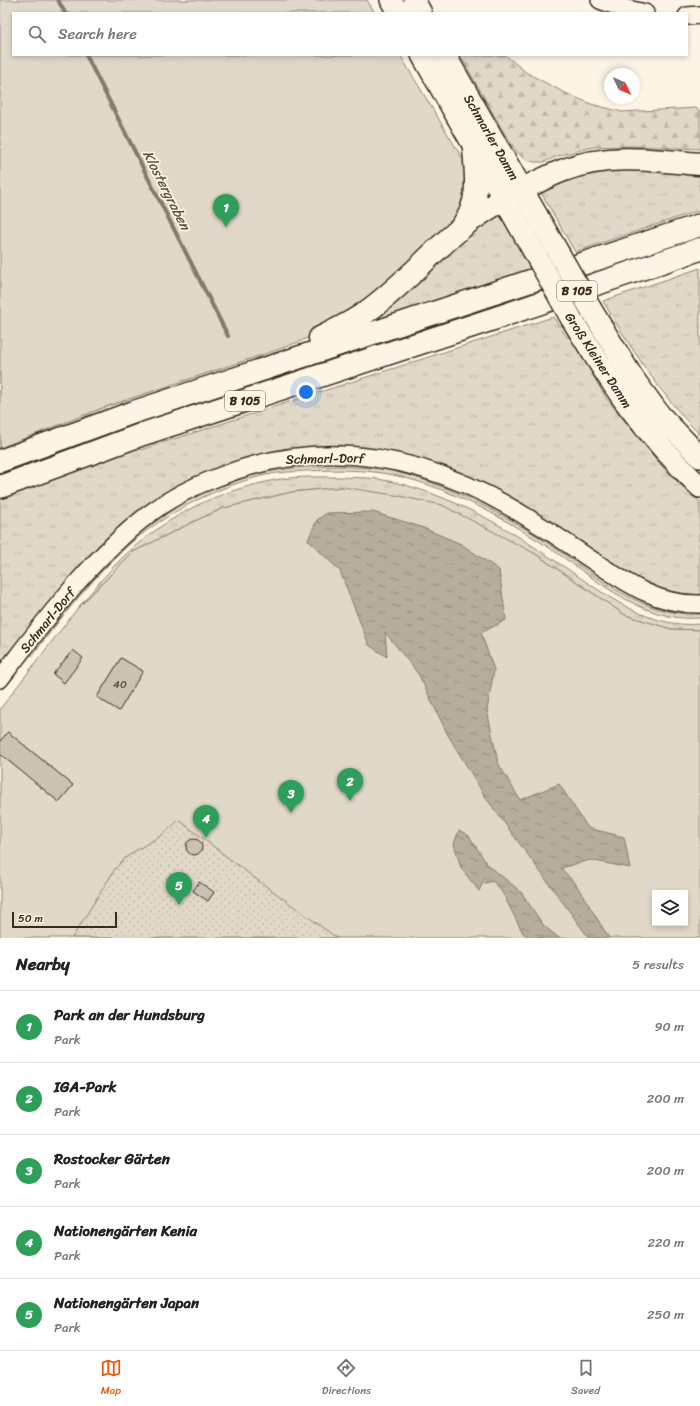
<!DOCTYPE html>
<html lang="en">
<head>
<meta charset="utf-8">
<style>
  body { margin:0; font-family:Sriracha,sans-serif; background:#f6f6f6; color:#222 }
  .controls { position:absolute; right:12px; bottom:12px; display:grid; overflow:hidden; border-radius:0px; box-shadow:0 2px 6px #0003 }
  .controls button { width:36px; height:36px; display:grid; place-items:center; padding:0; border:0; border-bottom:1px solid #e0e0e0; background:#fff; color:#222; font:20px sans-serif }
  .compass { position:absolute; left:604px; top:68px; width:36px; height:36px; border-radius:50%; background:#fff; box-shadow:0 2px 6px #0003; rotate:134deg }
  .scale { position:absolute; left:12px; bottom:10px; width:105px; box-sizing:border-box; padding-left:4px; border:2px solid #3b2a1e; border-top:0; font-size:11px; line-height:14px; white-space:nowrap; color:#3b2a1e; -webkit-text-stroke:3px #fcf5e5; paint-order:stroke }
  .you { position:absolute; left:306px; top:392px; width:14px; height:14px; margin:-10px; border:3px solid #fff; border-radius:50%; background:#1a73e8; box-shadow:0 0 0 6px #1a73e833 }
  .badge { display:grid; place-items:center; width:26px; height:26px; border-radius:50%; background:#ea580c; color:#fff; font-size:13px; font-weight:700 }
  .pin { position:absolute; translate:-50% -33px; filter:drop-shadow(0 1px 2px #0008) }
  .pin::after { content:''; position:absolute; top:21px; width:14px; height:12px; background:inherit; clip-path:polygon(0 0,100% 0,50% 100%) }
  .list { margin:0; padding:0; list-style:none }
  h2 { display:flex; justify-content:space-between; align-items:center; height:52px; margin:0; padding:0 16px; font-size:17px }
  h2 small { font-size:13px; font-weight:400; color:#767676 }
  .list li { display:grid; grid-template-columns:26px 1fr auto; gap:12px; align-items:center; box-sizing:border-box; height:72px; padding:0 16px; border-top:1px solid #e0e0e0 }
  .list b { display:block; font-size:15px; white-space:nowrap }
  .list p { margin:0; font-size:13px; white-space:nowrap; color:#767676 }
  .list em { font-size:13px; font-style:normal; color:#767676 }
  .icon { flex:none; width:22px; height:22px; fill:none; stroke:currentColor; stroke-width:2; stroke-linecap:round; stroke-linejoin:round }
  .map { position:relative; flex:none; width:700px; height:938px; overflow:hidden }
  .search { position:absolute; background:#fff; box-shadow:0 2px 6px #0003; left:12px; right:12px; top:12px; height:44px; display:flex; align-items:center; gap:10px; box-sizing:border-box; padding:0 14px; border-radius:0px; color:#767676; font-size:15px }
  .sheet { height:412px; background:#fff }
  nav { display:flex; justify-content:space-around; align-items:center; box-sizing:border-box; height:56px; border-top:1px solid #e0e0e0; background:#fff; font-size:11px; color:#767676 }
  nav a { display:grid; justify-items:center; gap:2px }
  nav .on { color:#ea580c }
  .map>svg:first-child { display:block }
  .grass { fill:url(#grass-tufts); stroke:#8e8173 }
  .forest { fill:url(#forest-firs); stroke:#8e8173 }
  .park { fill:#e0d8c8; stroke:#8e8173; fill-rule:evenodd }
  .garden { fill:url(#garden-dots); stroke:#8e8173 }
  .water { fill:url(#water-ripples); stroke:#85796b }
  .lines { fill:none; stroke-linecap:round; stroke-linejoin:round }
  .stream { stroke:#85796b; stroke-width:4 }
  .building { fill:#ccc2b3; stroke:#3b2a1e }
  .minor-casing { stroke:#3b2a1e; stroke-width:20 }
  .tertiary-casing { stroke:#3b2a1e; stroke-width:24 }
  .trunk-casing { stroke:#3b2a1e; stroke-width:25 }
  .minor { stroke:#fcf5e5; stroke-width:17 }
  .tertiary { stroke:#fcf5e5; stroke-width:21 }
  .trunk { stroke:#fcf5e5; stroke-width:22 }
  .tertiary-bridge-casing { stroke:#3b2a1e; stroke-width:24; stroke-linecap:butt }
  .tertiary-bridge { stroke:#fcf5e5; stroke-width:21 }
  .labels { text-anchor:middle; stroke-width:3.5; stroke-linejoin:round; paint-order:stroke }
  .number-label { font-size:11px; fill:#5f5043 }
  .shield { fill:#fcf5e5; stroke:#75675a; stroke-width:1 }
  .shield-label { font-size:12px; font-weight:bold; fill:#3b2a1e }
  .street-label { font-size:13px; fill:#3b2a1e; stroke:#fcf5e5 }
  .water-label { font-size:14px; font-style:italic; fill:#605144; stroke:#fcf5e5 }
</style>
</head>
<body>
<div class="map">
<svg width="700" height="938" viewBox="0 0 700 938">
  <defs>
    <pattern id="grass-tufts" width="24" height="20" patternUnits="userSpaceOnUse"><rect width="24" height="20" fill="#e0d8c8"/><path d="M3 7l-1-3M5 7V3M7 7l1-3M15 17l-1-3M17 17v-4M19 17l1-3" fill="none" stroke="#c1baab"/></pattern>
    <pattern id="forest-firs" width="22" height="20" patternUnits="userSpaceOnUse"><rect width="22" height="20" fill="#e0d8c8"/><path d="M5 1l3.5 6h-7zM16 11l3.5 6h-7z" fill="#c1baab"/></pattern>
    <pattern id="garden-dots" width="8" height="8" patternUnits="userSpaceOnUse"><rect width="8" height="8" fill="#e0d8c8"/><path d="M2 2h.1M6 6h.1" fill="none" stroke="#c1baab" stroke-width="1.8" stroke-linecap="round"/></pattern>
    <pattern id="water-ripples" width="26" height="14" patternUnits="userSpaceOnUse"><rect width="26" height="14" fill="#b7ad9e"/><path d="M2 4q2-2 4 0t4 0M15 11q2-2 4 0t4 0" fill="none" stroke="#968d80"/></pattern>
  </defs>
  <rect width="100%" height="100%" fill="#fcf5e5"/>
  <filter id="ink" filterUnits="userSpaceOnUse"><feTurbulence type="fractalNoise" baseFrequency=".025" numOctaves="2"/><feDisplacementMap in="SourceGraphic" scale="8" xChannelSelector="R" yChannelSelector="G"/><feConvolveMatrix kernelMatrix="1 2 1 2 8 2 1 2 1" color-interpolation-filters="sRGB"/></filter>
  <g filter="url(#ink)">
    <g class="grass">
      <polygon points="616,167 700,172 700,210 575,252 540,191 568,176"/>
      <polygon points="501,214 512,230 531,268 359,326 481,221"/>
      <path d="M700 268V435C661 395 631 349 603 301Z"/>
      <polygon points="553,317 567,337 571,337 606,398 666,471 700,502 700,594 686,596 656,591 502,495 354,450 173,490 0,666 0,372 265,354 105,407 140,450"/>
      <path d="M340 466C354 467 368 468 382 469 413 474 457 491 484 506 508 518 532 532 555 548 599 578 643 617 700 614V618C640 623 592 575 545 545 497 514 439 482 382 473 356 469 331 470 305 471 292 472 278 472 266 475 218 486 170 511 132 542 125 548 118 555 112 561 83 590 57 623 32 656L30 652C80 592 124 532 196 496 204 492 213 489 221 486 236 481 252 474 267 472 291 467 315 467 340 466Z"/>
      <path d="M339 477C352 478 365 477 378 479 413 485 447 498 478 514 509 529 537 549 566 568 606 595 649 629 700 624V630L671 629 625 615 534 553 342 487 292 492 224 508 197 520 133 552 77 609C95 588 112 566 133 548 173 514 214 493 266 482 289 476 314 477 339 477Z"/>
    </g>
    <polygon class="forest" points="460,55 505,55 527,73 563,92 591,104 622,112 696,108 700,111 700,149 634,146 593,147 558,156 544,162 535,162 526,160 521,156 511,145"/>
    <g class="park">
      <polygon points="0,0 367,0 375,13 13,13 13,55 400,55 464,161 469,172 466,208 395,279 327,328 299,342 265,354 105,407 0,448"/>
      <path d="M342 487 394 495 442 505 534 553 625 615 671 629 700 630V938H0V709L77 609 133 552 197 520 224 508 292 492ZM655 893H685V923H655Z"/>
    </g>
    <polygon class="garden" points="179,820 248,873 337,938 72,938 115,869 124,859 135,851 162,835"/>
    <g class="water">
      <polygon points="373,512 421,527 461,544 499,570 506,620 481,633 494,670 487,710 498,763 520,800 559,784 588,828 624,837 630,868 590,860 561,868 577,886 609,938 589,938 486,798 448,735 419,675 385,632 387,657 369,645 340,571 308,540 317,520 327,513"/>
      <polygon points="459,830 469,836 487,864 521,892 544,926 559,938 530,938 523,933 502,892 493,881 482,884 479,891 461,868 454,844"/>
    </g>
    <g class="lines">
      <g class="stream">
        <polyline points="58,0 65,13"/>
        <polyline points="86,55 228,336"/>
      </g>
    </g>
    <g class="building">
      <polygon points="73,650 83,658 64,683 53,674"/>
      <polygon points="121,658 143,671 119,711 97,697"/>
      <polygon points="8,732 73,785 59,802 0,754 0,741"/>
      <circle cx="194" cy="847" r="8"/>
      <polygon points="199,882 214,892 208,901 193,891"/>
    </g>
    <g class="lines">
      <defs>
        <g id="minor">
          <polyline points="600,0 619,7 645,13"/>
          <polyline points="687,16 700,15"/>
          <path d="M0 679C45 621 90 559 149 514 170 498 194 486 218 477 331 432 438 459 536 523 556 535 575 549 595 562 628 584 658 605 700 604"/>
        </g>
        <g id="tertiary">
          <polyline points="391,0 398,13"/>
          <polyline points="414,0 421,13"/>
          <polyline points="422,55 538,259"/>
          <polyline points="445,55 558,252"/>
          <polyline points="592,311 633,378 660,415 700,457"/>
          <path d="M571 318C590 348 608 379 629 407 651 436 674 462 700 487"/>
        </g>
        <g id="trunk">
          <path d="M522 189C536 183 550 175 564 170 607 153 655 160 700 164"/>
          <path d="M463 225C481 199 476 178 474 148"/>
          <path d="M320 338C336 330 351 323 365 313 400 288 428 256 461 228 474 217 489 208 504 199"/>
          <polyline points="0,461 134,412 700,225"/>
          <polyline points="0,487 143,434 493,319 700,249"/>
        </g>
      </defs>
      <use href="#minor" class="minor-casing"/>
      <use href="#tertiary" class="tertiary-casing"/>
      <use href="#trunk" class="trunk-casing"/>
      <use href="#minor" class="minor"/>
      <use href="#tertiary" class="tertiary"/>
      <use href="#trunk" class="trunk"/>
      <defs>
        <g id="tertiary-bridge">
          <polyline points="558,252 592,311"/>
          <polyline points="538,259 571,318"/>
        </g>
      </defs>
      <use href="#tertiary-bridge" class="tertiary-bridge-casing"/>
      <use href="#tertiary-bridge" class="tertiary-bridge"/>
    </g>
  </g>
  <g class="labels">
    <g class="number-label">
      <text x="120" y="688">40</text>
    </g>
    <g class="shield">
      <rect x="557" y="281" width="40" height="20" rx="3"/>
      <rect x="225" y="391" width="40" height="20" rx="3"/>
    </g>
    <g class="shield-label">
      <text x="577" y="295">B 105</text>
      <text x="245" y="405">B 105</text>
    </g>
    <g class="street-label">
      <text transform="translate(492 137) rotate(60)" y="5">Schmarler Damm</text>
      <text transform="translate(599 360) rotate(57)" y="5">Groß Kleiner Damm</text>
      <text transform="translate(325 458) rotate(-1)" y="5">Schmarl-Dorf</text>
      <text transform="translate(47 620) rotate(-51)" y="5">Schmarl-Dorf</text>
    </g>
    <g class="water-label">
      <text transform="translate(167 190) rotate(63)" y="5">Klostergraben</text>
    </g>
  </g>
</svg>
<div class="controls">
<button><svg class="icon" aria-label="layers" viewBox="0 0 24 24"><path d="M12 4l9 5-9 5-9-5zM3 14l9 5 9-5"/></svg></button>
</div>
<svg class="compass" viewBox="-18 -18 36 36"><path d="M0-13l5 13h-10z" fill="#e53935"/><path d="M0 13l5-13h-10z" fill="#767676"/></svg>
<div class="scale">50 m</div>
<div class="you"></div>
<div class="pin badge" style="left:226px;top:227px;background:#2e9e5b">1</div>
<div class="pin badge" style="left:350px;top:801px;background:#2e9e5b">2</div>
<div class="pin badge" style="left:291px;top:813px;background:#2e9e5b">3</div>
<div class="pin badge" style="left:206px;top:838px;background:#2e9e5b">4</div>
<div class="pin badge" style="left:179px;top:905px;background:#2e9e5b">5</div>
<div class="search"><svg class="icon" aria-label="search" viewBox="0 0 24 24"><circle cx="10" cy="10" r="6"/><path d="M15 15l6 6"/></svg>Search here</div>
</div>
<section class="sheet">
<h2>Nearby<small>5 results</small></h2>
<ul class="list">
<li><span class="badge" style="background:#2e9e5b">1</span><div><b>Park an der Hundsburg</b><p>Park</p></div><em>90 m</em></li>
<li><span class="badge" style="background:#2e9e5b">2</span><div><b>IGA-Park</b><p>Park</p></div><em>200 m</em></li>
<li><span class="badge" style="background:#2e9e5b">3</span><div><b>Rostocker Gärten</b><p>Park</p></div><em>200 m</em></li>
<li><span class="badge" style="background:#2e9e5b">4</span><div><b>Nationengärten Kenia</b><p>Park</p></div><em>220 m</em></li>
<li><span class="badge" style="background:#2e9e5b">5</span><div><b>Nationengärten Japan</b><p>Park</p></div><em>250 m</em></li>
</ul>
</section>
<nav>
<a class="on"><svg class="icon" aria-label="map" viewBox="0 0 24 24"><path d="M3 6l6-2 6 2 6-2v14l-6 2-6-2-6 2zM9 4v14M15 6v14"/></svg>Map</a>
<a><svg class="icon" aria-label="directions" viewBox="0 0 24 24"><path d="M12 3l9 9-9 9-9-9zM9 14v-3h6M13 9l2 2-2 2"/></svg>Directions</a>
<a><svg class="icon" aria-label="saved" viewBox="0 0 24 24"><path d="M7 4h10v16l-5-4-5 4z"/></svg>Saved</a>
</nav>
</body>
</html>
